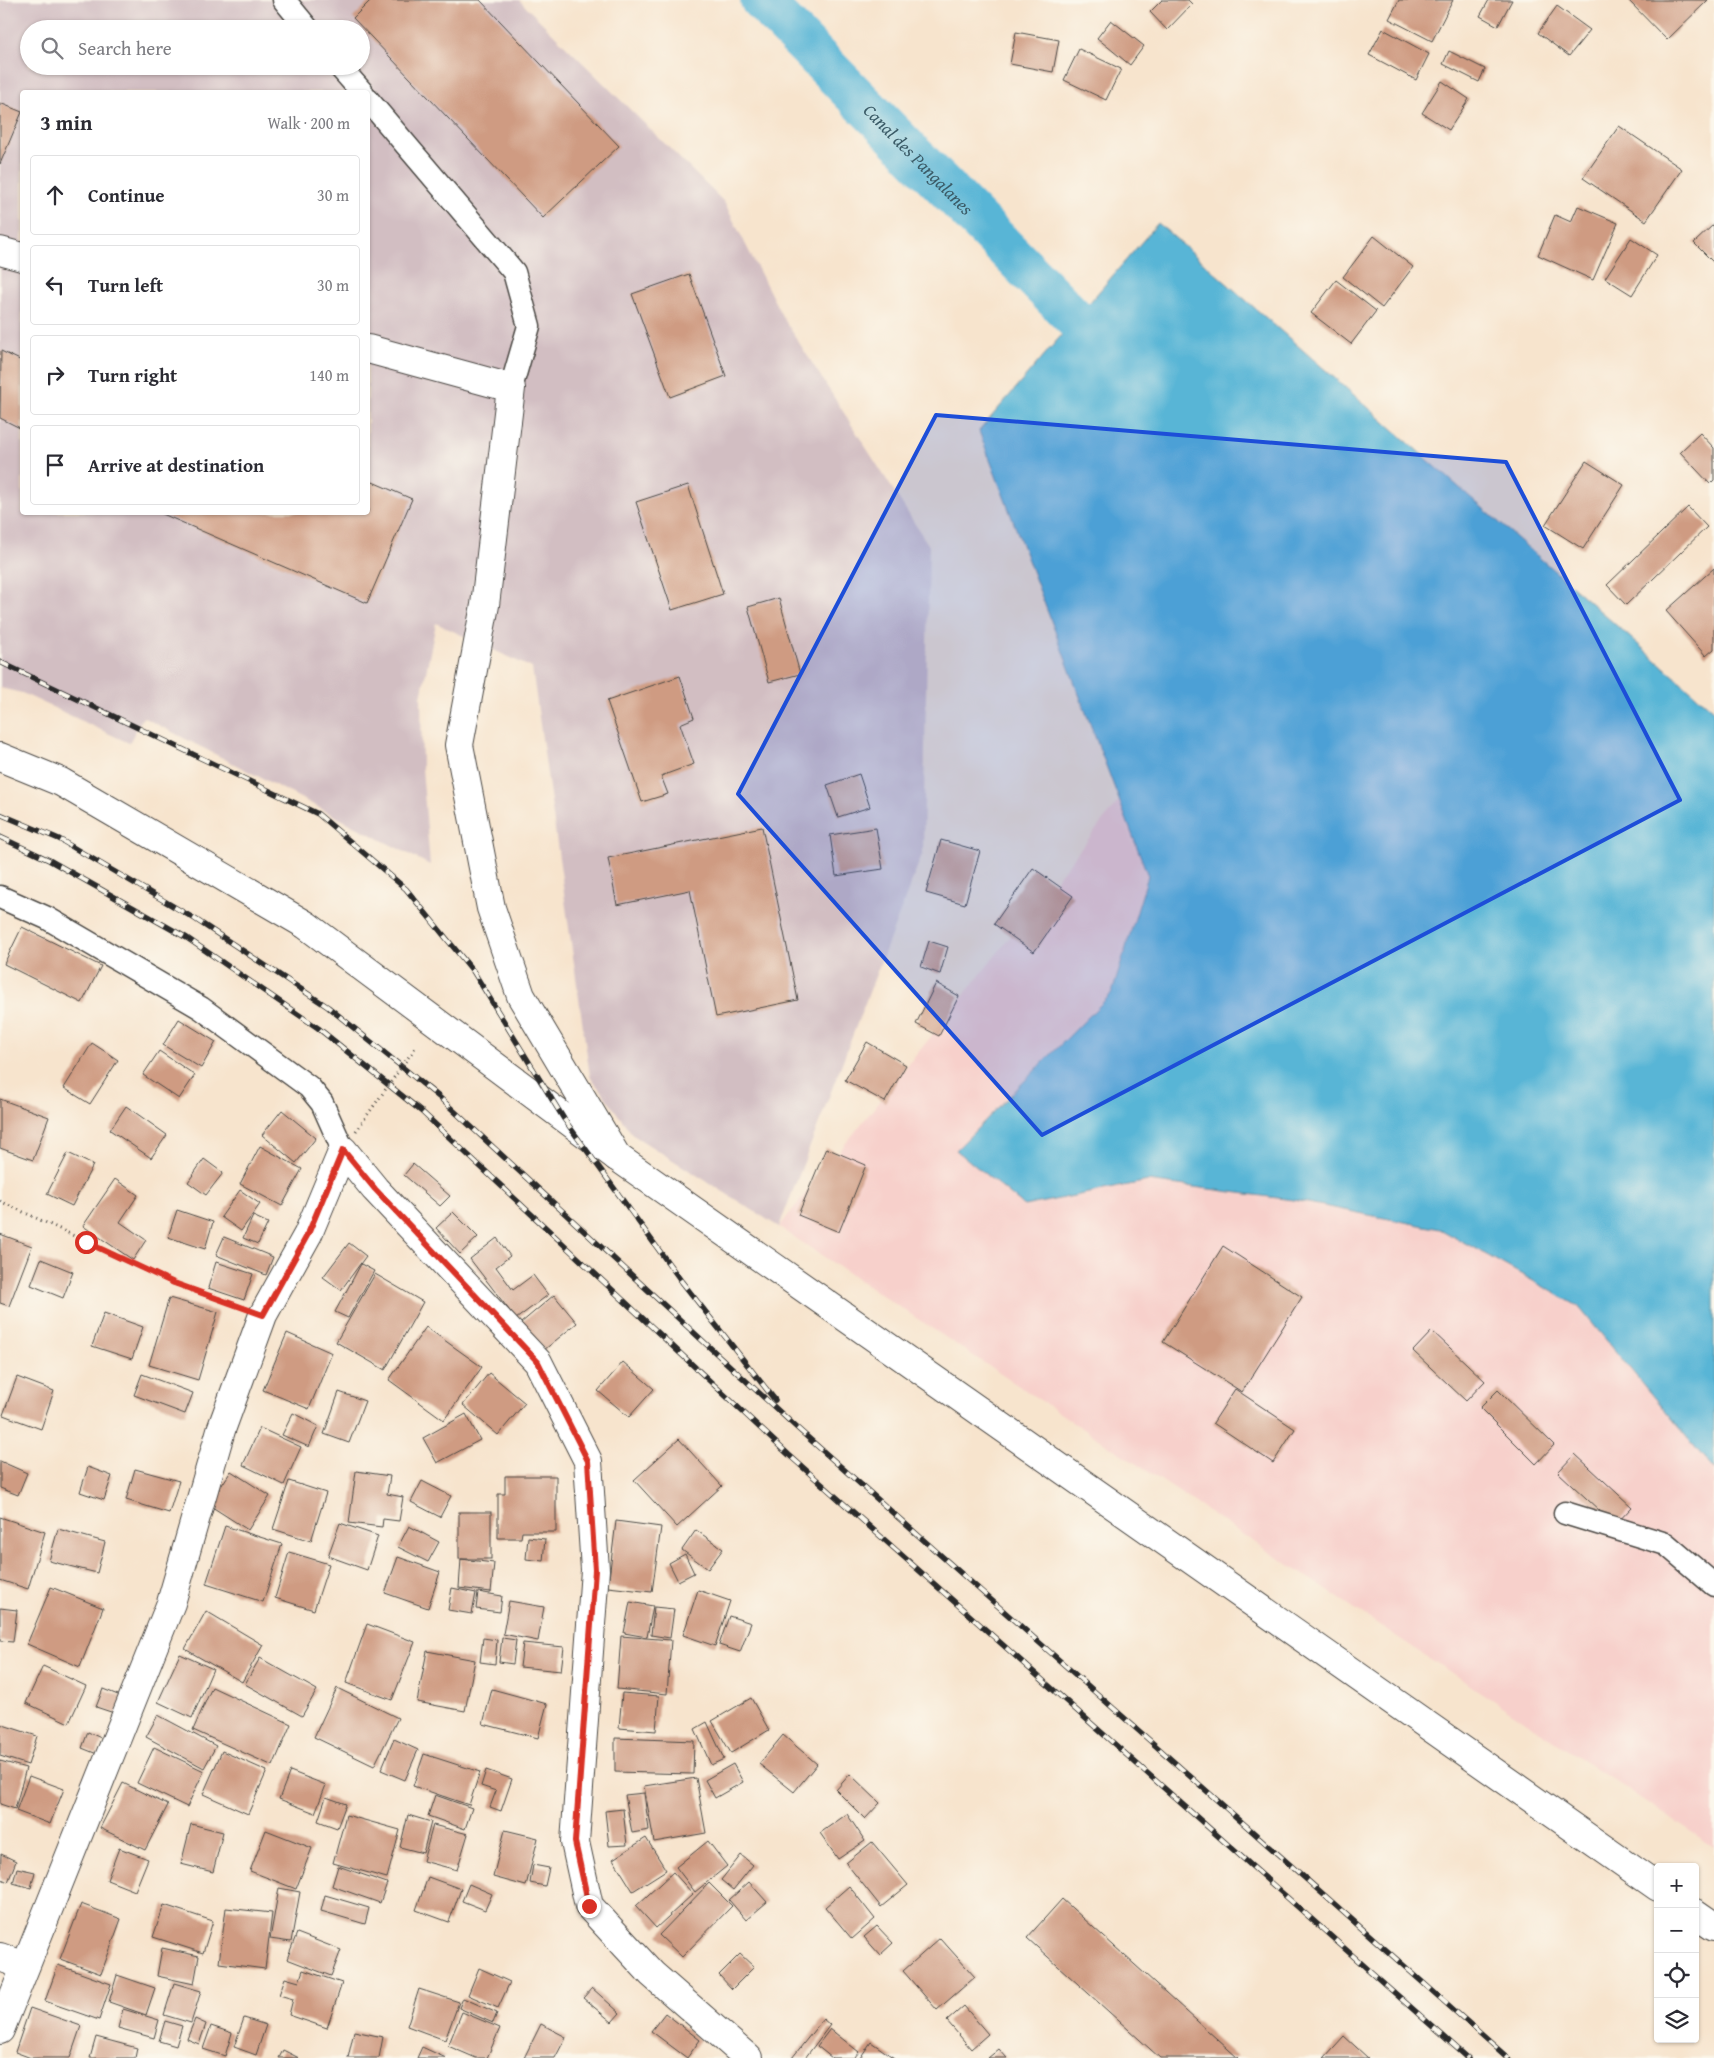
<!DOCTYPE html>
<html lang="en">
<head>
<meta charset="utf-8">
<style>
  body { margin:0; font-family:"Gentium Book Plus",serif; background:#f7f7f7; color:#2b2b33 }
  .controls { position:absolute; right:15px; bottom:15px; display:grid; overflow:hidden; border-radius:5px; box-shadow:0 1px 4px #0004 }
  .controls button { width:45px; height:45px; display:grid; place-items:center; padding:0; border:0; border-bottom:1px solid #e1e1e2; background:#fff; color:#2b2b33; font:25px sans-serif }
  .stop { position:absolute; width:15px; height:15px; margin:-11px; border:4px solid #d93025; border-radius:50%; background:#fff }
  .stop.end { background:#d93025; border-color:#fff; box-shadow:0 1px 5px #0008 }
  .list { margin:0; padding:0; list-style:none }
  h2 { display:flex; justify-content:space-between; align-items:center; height:65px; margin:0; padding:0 20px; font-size:21px }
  h2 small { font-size:16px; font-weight:400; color:#7c7c81 }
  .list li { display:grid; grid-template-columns:32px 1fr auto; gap:15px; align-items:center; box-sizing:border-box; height:80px; margin:0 10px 10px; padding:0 10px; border:1px solid #e1e1e2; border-radius:5px }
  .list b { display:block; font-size:19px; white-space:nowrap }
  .list em { font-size:16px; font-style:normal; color:#7c7c81 }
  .icon { flex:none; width:28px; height:28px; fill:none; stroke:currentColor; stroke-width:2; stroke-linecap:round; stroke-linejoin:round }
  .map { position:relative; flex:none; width:1714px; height:2058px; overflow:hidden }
  .search { position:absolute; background:#fff; box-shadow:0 1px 4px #0004; left:20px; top:20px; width:350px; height:55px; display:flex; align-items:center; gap:12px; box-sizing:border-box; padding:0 18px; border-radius:28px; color:#7c7c81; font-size:19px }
  .panel { position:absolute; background:#fff; box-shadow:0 1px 4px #0004; left:20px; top:90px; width:350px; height:425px; border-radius:5px }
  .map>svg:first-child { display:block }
  .built { fill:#f7d0cb }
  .industrial { fill:#d2bec2; fill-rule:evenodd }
  .water { fill:#58b5d6; stroke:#427080 }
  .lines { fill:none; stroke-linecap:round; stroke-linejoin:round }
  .canal { stroke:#58b5d6; stroke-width:42 }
  .building { fill:#cf9b82 }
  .lane-casing { stroke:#4a4743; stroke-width:25 }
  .street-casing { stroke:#4a4743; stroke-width:30 }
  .primary-casing { stroke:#4a4743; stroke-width:30 }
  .path { stroke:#4a4743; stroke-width:3; stroke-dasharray:1 4; stroke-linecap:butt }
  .lane { stroke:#fff; stroke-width:22 }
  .street { stroke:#fff; stroke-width:28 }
  .primary { stroke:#fff; stroke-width:28 }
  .rail-casing { stroke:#2b2b2b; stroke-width:5.5 }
  .rail { stroke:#fbf7ec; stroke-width:4; stroke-dasharray:11; stroke-linecap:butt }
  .path-bridge { stroke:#4a4743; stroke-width:3; stroke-dasharray:1 4; stroke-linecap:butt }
  .route { stroke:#d93025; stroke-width:6 }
  .marked { fill:#1d4ed8; fill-opacity:0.2; stroke:#1d4ed8; stroke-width:4; stroke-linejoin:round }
  .labels { text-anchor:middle; stroke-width:4.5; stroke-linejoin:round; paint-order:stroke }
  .water-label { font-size:18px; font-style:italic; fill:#3b5b67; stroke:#fbf7ec }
</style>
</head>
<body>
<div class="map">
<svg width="1714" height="2058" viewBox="0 0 1714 2058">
  <rect width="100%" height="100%" fill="#fbf7ec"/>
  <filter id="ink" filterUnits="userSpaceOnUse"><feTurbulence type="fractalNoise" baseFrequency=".02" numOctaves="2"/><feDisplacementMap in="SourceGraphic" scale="10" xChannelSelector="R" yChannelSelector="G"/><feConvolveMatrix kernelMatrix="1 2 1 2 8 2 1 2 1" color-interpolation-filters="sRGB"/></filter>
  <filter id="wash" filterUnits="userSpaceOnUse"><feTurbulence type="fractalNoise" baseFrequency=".0096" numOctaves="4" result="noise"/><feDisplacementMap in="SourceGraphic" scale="20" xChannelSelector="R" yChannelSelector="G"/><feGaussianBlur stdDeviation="1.12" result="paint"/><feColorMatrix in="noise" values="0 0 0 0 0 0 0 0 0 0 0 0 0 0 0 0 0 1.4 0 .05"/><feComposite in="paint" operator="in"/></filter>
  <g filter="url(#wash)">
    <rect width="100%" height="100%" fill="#f7e4cd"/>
    <polygon class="built" points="1406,441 1714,711 1714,1847 779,1227"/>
    <path class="industrial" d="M0 0H519L724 202 782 316 929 546 923 852 779 1227 633 1135 590 1076 532 668 436 623 421 697 422 768 430 865 143 717 129 743 22 693 0 688ZM29 29H361V66H29ZM22 92H368V512H22Z"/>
    <polygon class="water" points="1158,223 1714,711 1714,1470 1578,1306 1440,1229 1293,1200 1148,1181 1024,1206 956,1150 1112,993 1148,876 979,431"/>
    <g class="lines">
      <path class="canal" id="s1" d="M761 0 1076 320"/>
    </g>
    <g id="blocks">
      <g class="building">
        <polygon points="371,0 480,0 619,146 543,218 353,18"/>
        <polygon points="1162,0 1188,0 1192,4 1167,30 1150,12"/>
        <polygon points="1399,0 1453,0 1432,41 1389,19"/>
        <polygon points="1489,0 1512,0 1498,26 1480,16"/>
        <polygon points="1628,0 1708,0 1667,40"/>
        <polygon points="1557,6 1590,30 1569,56 1538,33"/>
        <polygon points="1111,20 1144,46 1130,65 1097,38"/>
        <polygon points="1383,29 1429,54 1416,80 1369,55"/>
        <polygon points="1016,32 1059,40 1053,72 1010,64"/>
        <polygon points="1079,49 1121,69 1106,100 1064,80"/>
        <polygon points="1449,51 1485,69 1479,82 1443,64"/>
        <polygon points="1442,81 1469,99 1449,130 1422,113"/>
        <polygon points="0,103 22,112 0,164"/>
        <polygon points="1619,126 1682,169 1646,221 1583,178"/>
        <polygon points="1578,206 1618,223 1593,280 1538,255 1555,215 1571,222"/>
        <polygon points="1714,224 1714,263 1694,243"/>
        <polygon points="1374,236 1413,267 1382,308 1343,277"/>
        <polygon points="1631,238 1657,255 1632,295 1605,278"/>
        <polygon points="689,274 726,376 670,397 632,294"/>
        <polygon points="1336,280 1376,311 1351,344 1311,313"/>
        <polygon points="1,351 22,361 22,429 0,418"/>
        <polygon points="1700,433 1714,448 1714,480 1710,484 1680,452"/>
        <polygon points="1586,461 1624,485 1583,549 1545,525"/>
        <polygon points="368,480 412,499 367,603 158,512 368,512"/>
        <polygon points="688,485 723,594 672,610 636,502"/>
        <polygon points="1688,507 1707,527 1626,605 1607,585"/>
        <polygon points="1714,568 1714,649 1706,656 1666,611"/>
        <polygon points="779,598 800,674 769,682 748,607"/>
        <polygon points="680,676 694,718 680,724 694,764 661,776 668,794 642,802 607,701"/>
        <polygon points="859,774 870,807 838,817 827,785"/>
        <polygon points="762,827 798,1000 716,1017 690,890 617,905 608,858"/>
        <polygon points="876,828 883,869 836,876 830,835"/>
        <polygon points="941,840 980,851 965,904 926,893"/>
        <polygon points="1033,868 1073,896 1034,952 994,924"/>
        <polygon points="22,927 101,966 82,1003 4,964"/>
        <polygon points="929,941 948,947 940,974 921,967"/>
        <polygon points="936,983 959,996 939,1036 916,1024"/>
        <polygon points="179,1019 216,1042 201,1068 163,1045"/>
        <polygon points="867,1042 906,1065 885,1102 845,1080"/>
        <polygon points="92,1043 118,1060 90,1104 64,1088"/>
        <polygon points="159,1051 195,1075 179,1099 143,1075"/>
        <polygon points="0,1099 49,1117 33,1160 0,1148"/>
        <polygon points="126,1106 167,1135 151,1158 110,1130"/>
        <polygon points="282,1110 316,1138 296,1163 262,1135"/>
        <polygon points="260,1146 302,1169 282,1206 240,1184"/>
        <polygon points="826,1148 866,1165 839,1232 798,1215"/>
        <polygon points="68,1153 93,1165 72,1206 47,1194"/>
        <polygon points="204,1159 223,1173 206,1195 188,1182"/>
        <polygon points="413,1164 450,1196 440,1206 404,1175"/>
        <polygon points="115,1179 138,1195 120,1222 146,1240 133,1260 83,1226"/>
        <polygon points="240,1190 260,1204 241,1231 221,1217"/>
        <polygon points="177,1210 213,1222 205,1249 168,1237"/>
        <polygon points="453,1212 478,1237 460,1254 436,1228"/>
        <polygon points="253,1216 268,1223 258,1244 243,1238"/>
        <polygon points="0,1234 32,1246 9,1306 0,1303"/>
        <polygon points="224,1237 273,1257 266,1275 216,1255"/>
        <polygon points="497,1238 510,1256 496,1267 513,1290 533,1275 548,1295 516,1319 470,1259"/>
        <polygon points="349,1243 366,1256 341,1290 323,1277"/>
        <polygon points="1223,1246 1302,1297 1242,1392 1163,1342"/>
        <polygon points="41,1259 73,1272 63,1298 31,1285"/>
        <polygon points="216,1262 253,1274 244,1300 208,1288"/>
        <polygon points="361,1264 374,1271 348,1318 335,1312"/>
        <polygon points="375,1274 423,1302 385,1370 336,1342"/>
        <polygon points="554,1295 577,1323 544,1350 521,1323"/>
        <polygon points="169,1298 218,1312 198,1380 149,1365"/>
        <polygon points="104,1313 143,1327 132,1359 92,1346"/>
        <polygon points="426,1327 482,1367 444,1420 389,1380"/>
        <polygon points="1432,1331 1485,1381 1466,1401 1413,1351"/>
        <polygon points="287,1333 332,1353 309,1409 263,1390"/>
        <polygon points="623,1362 654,1389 629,1417 598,1391"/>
        <polygon points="489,1373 525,1403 498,1435 463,1405"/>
        <polygon points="142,1374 193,1393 185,1414 134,1395"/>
        <polygon points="17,1377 54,1391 41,1429 3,1415"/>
        <polygon points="1235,1389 1295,1429 1273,1463 1213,1423"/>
        <polygon points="1498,1390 1554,1445 1536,1464 1480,1408"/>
        <polygon points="339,1392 365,1401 349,1443 324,1434"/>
        <polygon points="293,1413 318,1426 309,1447 282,1435"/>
        <polygon points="466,1414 480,1440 437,1463 423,1438"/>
        <polygon points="260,1428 301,1447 284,1485 243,1465"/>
        <polygon points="679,1439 722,1486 677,1527 634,1480"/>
        <polygon points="1575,1454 1632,1507 1615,1525 1558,1472"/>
        <polygon points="0,1461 27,1473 18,1495 0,1488"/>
        <polygon points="88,1467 112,1476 104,1500 80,1492"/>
        <polygon points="135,1469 179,1481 169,1513 126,1500"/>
        <polygon points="231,1471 270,1496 248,1530 209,1505"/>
        <polygon points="356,1471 390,1476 387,1494 403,1497 399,1521 383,1519 382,1527 349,1523"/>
        <polygon points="505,1476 556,1476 556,1532 522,1532 521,1538 498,1538 498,1494 505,1494"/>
        <polygon points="289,1481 326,1493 311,1541 273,1529"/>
        <polygon points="422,1481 451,1496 440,1517 411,1502"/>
        <rect x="459" y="1512" width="32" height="47"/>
        <polygon points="0,1517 45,1532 28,1589 0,1580"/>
        <polygon points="616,1521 661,1527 652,1592 608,1587"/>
        <polygon points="340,1523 378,1536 367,1570 328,1556"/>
        <polygon points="225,1526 282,1544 263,1602 206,1584"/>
        <polygon points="409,1526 439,1542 428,1562 398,1547"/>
        <polygon points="58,1529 105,1542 97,1573 49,1561"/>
        <polygon points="696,1530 723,1549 708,1569 682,1550"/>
        <polygon points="528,1537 545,1539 543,1561 526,1559"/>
        <polygon points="289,1552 329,1564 314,1610 275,1598"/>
        <polygon points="685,1554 694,1573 678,1581 669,1563"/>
        <polygon points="398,1557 440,1572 428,1608 385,1593"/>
        <polygon points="461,1559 494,1563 491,1592 459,1588"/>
        <polygon points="51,1587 103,1608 80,1667 27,1644"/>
        <polygon points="452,1588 476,1593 472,1614 448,1610"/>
        <polygon points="698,1590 730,1601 715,1646 683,1635"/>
        <polygon points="478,1592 502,1596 500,1612 476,1609"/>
        <polygon points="509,1601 544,1607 538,1641 503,1634"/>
        <polygon points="630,1602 653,1606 647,1637 624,1633"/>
        <polygon points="654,1607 674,1609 670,1638 651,1635"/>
        <polygon points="0,1608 17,1610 13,1642 0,1641"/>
        <polygon points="206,1611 263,1645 242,1682 185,1649"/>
        <polygon points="729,1616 751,1623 740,1652 719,1645"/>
        <polygon points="367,1624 415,1642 392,1700 346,1683"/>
        <polygon points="621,1636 671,1640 667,1694 617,1689"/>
        <polygon points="483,1638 497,1640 495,1664 480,1662"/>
        <polygon points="502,1638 516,1640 513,1664 499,1662"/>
        <polygon points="523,1643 564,1647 561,1671 520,1667"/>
        <polygon points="427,1651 475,1660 465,1711 417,1702"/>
        <polygon points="180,1654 213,1669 192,1718 158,1702"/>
        <polygon points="260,1658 317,1690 302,1716 245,1684"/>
        <polygon points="43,1666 86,1686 69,1723 26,1703"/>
        <polygon points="212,1687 291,1724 273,1766 193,1730"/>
        <polygon points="337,1688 398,1718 374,1766 314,1737"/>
        <polygon points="103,1689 123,1697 117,1714 96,1707"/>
        <polygon points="492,1689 547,1704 538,1738 483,1724"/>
        <polygon points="622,1693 659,1696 656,1731 619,1728"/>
        <polygon points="751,1698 769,1730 731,1753 712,1721"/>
        <polygon points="158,1715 216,1746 204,1768 146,1737"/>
        <polygon points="707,1722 724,1759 711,1765 695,1729"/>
        <polygon points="0,1724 37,1736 28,1765 0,1756"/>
        <polygon points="88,1732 103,1739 97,1754 82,1748"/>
        <polygon points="783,1735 817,1764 794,1792 759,1764"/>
        <polygon points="615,1738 694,1741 693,1774 615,1772"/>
        <polygon points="394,1739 418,1750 405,1780 381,1770"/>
        <polygon points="154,1747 204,1771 187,1807 137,1783"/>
        <polygon points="222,1751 267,1771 248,1814 203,1794"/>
        <polygon points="424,1754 480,1772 469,1805 413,1786"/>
        <polygon points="0,1761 26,1768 15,1809 0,1804"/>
        <polygon points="733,1764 743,1782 715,1798 705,1780"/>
        <polygon points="486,1770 512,1779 501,1811 490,1807 496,1791 481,1786"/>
        <polygon points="290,1771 326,1785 315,1813 279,1799"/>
        <polygon points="850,1774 880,1803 865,1819 836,1790"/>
        <polygon points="29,1776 64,1789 50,1824 16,1811"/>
        <polygon points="696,1778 706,1833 654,1842 644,1786"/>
        <polygon points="123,1783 168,1805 145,1850 100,1828"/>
        <polygon points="644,1793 649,1830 632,1833 625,1795"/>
        <polygon points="435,1795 472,1808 465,1829 428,1816"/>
        <polygon points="326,1797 346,1804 337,1828 318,1821"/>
        <polygon points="623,1809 627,1845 609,1846 605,1811"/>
        <polygon points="847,1814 865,1841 838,1859 820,1833"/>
        <polygon points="346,1815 400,1830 387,1878 333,1863"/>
        <polygon points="408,1815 431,1822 423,1853 400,1847"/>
        <polygon points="191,1824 223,1832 213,1872 181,1864"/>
        <polygon points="433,1825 468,1834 457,1870 423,1861"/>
        <polygon points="266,1830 312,1848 296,1889 250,1871"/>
        <polygon points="505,1830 538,1838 526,1886 493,1877"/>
        <polygon points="646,1838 666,1870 633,1891 613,1859"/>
        <polygon points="708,1841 727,1866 695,1892 676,1867"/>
        <polygon points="872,1842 908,1885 881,1907 846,1863"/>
        <polygon points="119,1848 148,1859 135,1891 107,1880"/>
        <polygon points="1,1854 16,1861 8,1882 0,1878"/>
        <polygon points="741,1855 753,1865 733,1890 721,1880"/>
        <polygon points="533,1865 549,1868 545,1886 530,1883"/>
        <polygon points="338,1866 387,1883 380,1903 332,1886"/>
        <polygon points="17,1868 35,1872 31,1888 13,1883"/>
        <polygon points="673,1872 693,1894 656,1928 636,1906"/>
        <polygon points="428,1877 461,1889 449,1922 416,1910"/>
        <polygon points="749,1882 767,1902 746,1920 729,1900"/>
        <polygon points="709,1883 732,1906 682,1957 659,1935"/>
        <polygon points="469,1884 492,1894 485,1910 462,1901"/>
        <polygon points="849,1886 875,1919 852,1939 825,1907"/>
        <polygon points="279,1888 300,1892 291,1942 270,1939"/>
        <polygon points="325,1895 369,1908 365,1924 321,1911"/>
        <polygon points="1062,1899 1238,2058 1160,2058 1027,1938"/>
        <polygon points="81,1904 121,1919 101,1974 60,1959"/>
        <polygon points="164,1905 213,1921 203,1953 153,1937"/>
        <polygon points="226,1908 272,1913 265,1969 219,1963"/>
        <polygon points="877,1926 893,1943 880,1955 864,1937"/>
        <polygon points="297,1933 341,1950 331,1976 287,1959"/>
        <polygon points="940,1938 975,1977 937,2010 903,1971"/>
        <polygon points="162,1948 199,1956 194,1984 157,1976"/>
        <polygon points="740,1954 754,1967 732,1989 719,1975"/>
        <polygon points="58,1965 111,1984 99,2020 45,2001"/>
        <polygon points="479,1968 510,1982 498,2008 468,1995"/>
        <polygon points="303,1970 342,1983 327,2028 289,2015 293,1999 279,1995 285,1978 299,1982"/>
        <polygon points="117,1975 155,1988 146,2015 109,2002"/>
        <polygon points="174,1983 201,1991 191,2023 164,2015"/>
        <polygon points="592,1988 620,2013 612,2022 583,1998"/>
        <polygon points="419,1989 459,2002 445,2040 407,2026"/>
        <polygon points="463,1998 497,2013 493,2023 459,2008"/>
        <polygon points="964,2006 988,2034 971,2049 947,2021"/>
        <polygon points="30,2008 81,2026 70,2058 31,2058 15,2052"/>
        <polygon points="123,2009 159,2020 154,2038 118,2028"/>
        <polygon points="462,2012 500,2028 487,2058 476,2058 448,2046"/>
        <polygon points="665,2013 700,2040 687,2058 651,2031"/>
        <polygon points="244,2018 266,2025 256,2055 234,2047"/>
        <polygon points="195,2019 206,2024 199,2044 187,2039"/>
        <polygon points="823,2019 830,2025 805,2058 792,2058"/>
        <polygon points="165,2021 182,2026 176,2046 159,2041"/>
        <polygon points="541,2024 566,2037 555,2058 524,2058"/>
        <polygon points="211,2026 232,2033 225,2056 203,2049"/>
        <polygon points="830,2029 859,2052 854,2058 832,2058 817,2046"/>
        <polygon points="354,2031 383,2037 379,2058 348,2058"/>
        <polygon points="1344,2036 1368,2058 1324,2058"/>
        <polygon points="96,2037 137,2048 135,2058 90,2058"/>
        <polygon points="871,2042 894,2058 860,2058"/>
        <polygon points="422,2047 446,2058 417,2058"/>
        <polygon points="999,2049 1007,2058 988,2058"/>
        <polygon points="283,2050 299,2058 279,2058"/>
      </g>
    </g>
  </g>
  <g filter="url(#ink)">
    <use href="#blocks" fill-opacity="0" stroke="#4a4743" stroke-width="1"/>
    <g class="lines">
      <defs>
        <g id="lane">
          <polyline points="284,0 308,29"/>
          <polyline points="339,66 362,92"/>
          <polyline points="368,100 514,272 529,326 511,388"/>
          <polyline points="0,897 47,918 201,1008 309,1087 322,1103 343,1150"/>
          <polyline points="1565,1513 1666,1544 1714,1585"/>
        </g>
        <g id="street">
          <polyline points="0,251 22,257"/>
          <polyline points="368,349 511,388 485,605 459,745 491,908 521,996 617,1157"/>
          <polyline points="0,1957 25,1966"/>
          <polyline points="0,2030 171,1603 221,1430 263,1315 308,1234 343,1150 375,1189 538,1362 588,1461 595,1570 575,1842 589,1906 652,1974 748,2058"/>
        </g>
        <g id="primary">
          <polyline points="0,757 61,782 306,925 617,1157 1658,1887"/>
          <polyline points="1695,1913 1714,1926"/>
        </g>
      </defs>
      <use href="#lane" class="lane-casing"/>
      <use href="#street" class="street-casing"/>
      <use href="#primary" class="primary-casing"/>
      <polyline class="path" points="0,1201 174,1283 230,1303"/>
      <use href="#lane" class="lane"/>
      <use href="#street" class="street"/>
      <use href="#primary" class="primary"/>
      <defs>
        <g id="rail">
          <polyline points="0,662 318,814 406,889 473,971 564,1119 682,1282 775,1400"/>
          <polyline points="0,814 59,839 195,919 328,1007 439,1097 796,1427 1508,2058"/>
          <polyline points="0,837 49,860 187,938 318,1028 421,1111 789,1455 1468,2058"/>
        </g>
      </defs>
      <use href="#rail" class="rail-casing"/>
      <use href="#rail" class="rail"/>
      <polyline class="path-bridge" points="356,1131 415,1048"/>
    </g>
  </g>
  <g class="lines" filter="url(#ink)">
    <polyline class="route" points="86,1242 174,1283 263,1315 308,1234 343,1150 375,1189 538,1362 588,1461 595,1570 575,1842 589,1906"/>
  </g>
  <path class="marked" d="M936 415 1506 462 1680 800 1042 1135 738 794Z"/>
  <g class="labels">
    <g class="water-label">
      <text dy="6" stroke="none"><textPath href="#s1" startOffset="224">Canal des Pangalanes</textPath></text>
    </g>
  </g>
</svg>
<div class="controls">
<button>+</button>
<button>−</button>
<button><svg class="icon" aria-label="locate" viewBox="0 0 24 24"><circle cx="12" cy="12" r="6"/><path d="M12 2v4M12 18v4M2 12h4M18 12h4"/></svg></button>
<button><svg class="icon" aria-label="layers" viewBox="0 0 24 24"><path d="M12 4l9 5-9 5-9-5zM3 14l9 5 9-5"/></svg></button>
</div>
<div class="stop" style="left:86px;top:1242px"></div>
<div class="stop end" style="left:589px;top:1906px"></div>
<div class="search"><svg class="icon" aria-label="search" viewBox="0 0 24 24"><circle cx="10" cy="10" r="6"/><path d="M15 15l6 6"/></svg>Search here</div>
<section class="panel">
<h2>3 min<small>Walk · 200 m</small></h2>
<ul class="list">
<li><svg class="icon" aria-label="ahead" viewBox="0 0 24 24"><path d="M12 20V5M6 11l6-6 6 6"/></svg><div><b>Continue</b></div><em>30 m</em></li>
<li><svg class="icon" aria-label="left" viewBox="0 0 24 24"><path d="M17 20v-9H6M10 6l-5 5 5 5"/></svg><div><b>Turn left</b></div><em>30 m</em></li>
<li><svg class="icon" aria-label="right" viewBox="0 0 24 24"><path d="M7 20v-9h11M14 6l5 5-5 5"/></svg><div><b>Turn right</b></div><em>140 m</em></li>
<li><svg class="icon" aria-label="arrive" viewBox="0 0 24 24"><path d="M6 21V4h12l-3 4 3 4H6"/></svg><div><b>Arrive at destination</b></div></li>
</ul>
</section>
</div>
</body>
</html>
